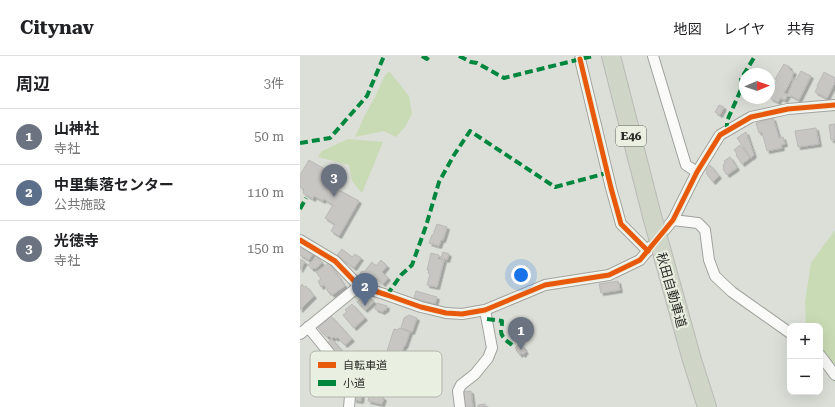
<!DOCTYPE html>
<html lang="ja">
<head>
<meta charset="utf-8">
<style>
  body { margin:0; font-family:"Roboto Serif","Noto Sans JP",serif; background:#f6f6f6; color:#202124 }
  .controls { position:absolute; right:12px; bottom:12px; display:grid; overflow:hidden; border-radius:8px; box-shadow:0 4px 16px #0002 }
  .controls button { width:36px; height:36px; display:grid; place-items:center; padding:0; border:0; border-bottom:1px solid #e0e0e0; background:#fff; color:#202124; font:20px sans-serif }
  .compass { position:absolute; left:439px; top:12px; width:36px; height:36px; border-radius:50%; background:#fff; box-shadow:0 4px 16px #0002; rotate:88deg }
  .you { position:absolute; left:221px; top:219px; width:14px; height:14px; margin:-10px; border:3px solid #fff; border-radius:50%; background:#1a73e8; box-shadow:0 0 0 6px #1a73e833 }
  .badge { display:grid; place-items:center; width:26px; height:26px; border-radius:50%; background:#686b65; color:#fff; font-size:13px; font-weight:700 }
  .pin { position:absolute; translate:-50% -33px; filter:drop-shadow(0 1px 2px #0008) }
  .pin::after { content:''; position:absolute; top:21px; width:14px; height:12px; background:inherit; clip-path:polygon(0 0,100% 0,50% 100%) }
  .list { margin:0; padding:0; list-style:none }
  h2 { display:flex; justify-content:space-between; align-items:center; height:52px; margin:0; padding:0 16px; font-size:17px }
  h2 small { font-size:13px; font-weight:400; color:#757577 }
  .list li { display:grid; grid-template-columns:26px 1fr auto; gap:12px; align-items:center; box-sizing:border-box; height:56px; padding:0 16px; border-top:1px solid #e0e0e0 }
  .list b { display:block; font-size:15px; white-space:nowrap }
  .list p { margin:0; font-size:13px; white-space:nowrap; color:#757577 }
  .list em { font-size:13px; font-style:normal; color:#757577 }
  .map { position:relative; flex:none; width:535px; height:351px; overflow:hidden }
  header { display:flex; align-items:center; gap:24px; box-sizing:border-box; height:56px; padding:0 20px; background:#fff; border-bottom:1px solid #e0e0e0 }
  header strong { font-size:19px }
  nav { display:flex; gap:22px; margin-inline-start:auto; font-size:14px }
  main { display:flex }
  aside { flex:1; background:#fff }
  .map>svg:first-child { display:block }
  .green { fill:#c9dbb4 }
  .building { fill:#c7c6c3; stroke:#bbb9b6; filter:url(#shadow) }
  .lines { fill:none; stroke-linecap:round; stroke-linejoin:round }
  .street-casing { stroke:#a0a29d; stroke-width:12 }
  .highway-casing { stroke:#b8bab6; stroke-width:20 }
  .street { stroke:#fafaf9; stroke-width:10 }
  .highway { stroke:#cfd5c7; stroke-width:18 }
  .highway-bridge-casing { stroke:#b8bab6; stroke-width:20; stroke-linecap:butt }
  .highway-bridge { stroke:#cfd5c7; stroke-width:18 }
  .quiet { stroke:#00873e; stroke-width:4; stroke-dasharray:8 4; stroke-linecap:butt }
  .cycleway-casing { stroke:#e9f0e2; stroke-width:8 }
  .cycleway { stroke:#e8590c; stroke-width:5 }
  .labels { text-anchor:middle; stroke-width:4; stroke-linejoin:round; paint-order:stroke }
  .shield { fill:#e9f0e2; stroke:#63675f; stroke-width:1 }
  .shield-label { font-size:12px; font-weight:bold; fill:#2a2c27 }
  .street-label { font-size:13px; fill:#2a2c27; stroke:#e9f0e2 }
  .key { fill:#e9f0e2; stroke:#b0b5aa; stroke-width:1 }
  .key-label { font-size:11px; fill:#2a2c27 }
</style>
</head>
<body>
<header>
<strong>Citynav</strong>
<nav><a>地図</a><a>レイヤ</a><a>共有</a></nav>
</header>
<main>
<aside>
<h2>周辺<small>3件</small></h2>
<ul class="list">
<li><span class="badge" style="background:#6b7280">1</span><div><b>山神社</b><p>寺社</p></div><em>50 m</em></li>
<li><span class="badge" style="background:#5c6f8a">2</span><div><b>中里集落センター</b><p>公共施設</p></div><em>110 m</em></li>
<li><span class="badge" style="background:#6b7280">3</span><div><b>光徳寺</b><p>寺社</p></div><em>150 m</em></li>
</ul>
</aside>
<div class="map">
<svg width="535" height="351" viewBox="0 0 535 351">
  <defs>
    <filter id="shadow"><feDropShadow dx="2.5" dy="2.5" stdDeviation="0" flood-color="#0004"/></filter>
  </defs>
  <rect width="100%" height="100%" fill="#dcdfd8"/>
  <g class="green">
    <polygon points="89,15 109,40 112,58 105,71 96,81 84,75 55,81 64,61 75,41 84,21"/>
    <polygon points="48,83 83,86 62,137 52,125 49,109 18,101 22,95"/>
    <polygon points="535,174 535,327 520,308 520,270 506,270 505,246 511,207"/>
  </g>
  <g class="building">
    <polygon points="484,8 490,11 489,13 494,16 492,20 493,21 484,37 488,39 485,44 480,42 478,46 470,42 476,32 473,30 477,24 475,23"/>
    <polygon points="501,15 511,20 499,44 488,38 494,23 496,24"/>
    <polygon points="524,16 535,22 535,26 527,42 515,36 518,30 517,30"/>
    <polygon points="419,49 424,51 420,59 415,56"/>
    <polygon points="473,62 479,82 483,81 485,88 481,89 482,92 467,95 462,76 459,77 456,67"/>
    <polygon points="535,68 535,84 531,84 529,69"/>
    <polygon points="516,72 519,88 498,91 495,75"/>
    <polygon points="446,76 454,99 451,102 437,82"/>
    <polygon points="440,89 450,102 442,108 436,99 437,98 434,94"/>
    <polygon points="430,101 437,112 427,119 423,113 424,112 423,109 425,107 424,105"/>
    <polygon points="9,104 37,120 29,134 36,139 39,134 59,145 39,180 31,175 35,168 25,162 33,149 24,143 23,145 14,140 13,143 3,137 4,133 0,131 0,119"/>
    <polygon points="410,109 419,120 413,126 406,117 407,115 406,114"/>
    <polygon points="137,168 147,171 143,184 141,184 139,190 129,187 132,179 133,179"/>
    <polygon points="0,190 13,197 9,204 0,199"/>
    <polygon points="42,193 52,201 55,198 61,202 54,212 37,199"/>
    <polygon points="143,196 149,198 147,204 141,202"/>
    <polygon points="131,197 139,199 138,203 144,204 137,231 127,229 130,218 128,217 129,214 127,214"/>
    <polygon points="17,201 22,207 15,213 14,212 12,213 8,209"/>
    <polygon points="0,203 5,206 0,214"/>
    <polygon points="81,204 87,210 82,216 88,222 83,228 75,221 70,226 60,217 62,215 64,216 72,206 76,210"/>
    <polygon points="29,207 45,230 32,239 30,236 29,237 24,229 21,231 18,225 21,223 16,216"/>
    <polygon points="318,225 320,234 301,237 299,228"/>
    <polygon points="2,228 4,231 6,230 9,234 14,240 0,254 0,231"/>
    <polygon points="116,235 137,241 135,248 114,242"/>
    <polygon points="62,241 65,244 69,241 74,246 65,254 57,246"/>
    <polygon points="77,247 87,250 86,254 84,254 83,256 75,253"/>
    <polygon points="52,248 65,262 54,272 43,259 47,256 45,254"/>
    <polygon points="109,259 117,262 112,276 101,272 104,262"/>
    <polygon points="31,260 52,283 45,289 37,281 36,283 34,281 32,283 29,280 27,281 18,272"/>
    <polygon points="99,272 110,276 105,290 104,290 101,299 87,295 94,273 98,274"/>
    <polygon points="32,283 41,294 36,298 27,287"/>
    <polygon points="219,288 220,290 221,289 225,293 224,294 226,295 223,299 221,297 220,299 216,294 217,293 215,292"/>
    <polygon points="72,326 82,328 83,326 88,327 86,334 82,334 81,341 84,342 82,348 68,345 70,336 69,336 70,330 71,330"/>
    <polygon points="171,335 173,351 165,351 163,336"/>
    <polygon points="55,337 62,337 61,345 54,344"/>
    <polygon points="185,348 185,351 178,351 178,349"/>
  </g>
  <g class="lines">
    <defs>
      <g id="street">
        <polyline points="353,0 386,109 397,116"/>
        <polyline points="280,3 311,132 321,168 348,195"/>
        <polyline points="373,164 398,167 405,174 409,204 415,220 432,236 490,277"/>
        <polyline points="0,184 35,205 59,230 87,239 121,251 146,257 162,258 185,254 245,229 309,219 340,204 373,164 397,116 420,79 451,61 488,53 535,49"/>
        <polyline points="8,271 49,321 51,330 49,351"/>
        <polyline points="0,278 59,230"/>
        <polyline points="520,299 535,319"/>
        <polyline points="160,351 158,335 161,329 175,318 188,302 192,292 185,254"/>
      </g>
      <g id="highway">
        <polyline points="311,0 352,160"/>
        <polyline points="372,232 392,304 407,351"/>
      </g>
    </defs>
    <use href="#street" class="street-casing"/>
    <use href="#highway" class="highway-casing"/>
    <use href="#street" class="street"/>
    <use href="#highway" class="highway"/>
    <defs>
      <polyline id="highway-bridge" points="352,160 372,232"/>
    </defs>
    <use href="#highway-bridge" class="highway-bridge-casing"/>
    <use href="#highway-bridge" class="highway-bridge"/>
    <g class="quiet">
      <polyline points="122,0 127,3 129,0"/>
      <polyline points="159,0 171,6 177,7 204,22 293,0"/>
      <polyline points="427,75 427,65 443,29 441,23 455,0"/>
      <polyline points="0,87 30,82 67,40 84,0"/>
      <polyline points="0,153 6,142"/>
      <polyline points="87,239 101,219 112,209 126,170 139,126 154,99 170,75 255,131 307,117"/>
      <path d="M187 263 202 265C202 268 202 270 201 272 200 281 206 284 212 289"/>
    </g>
    <defs>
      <g id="cycleway">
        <polyline points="280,3 311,132 321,168 348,195"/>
        <polyline points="0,184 35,205 59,230 87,239 121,251 146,257 162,258 185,254 245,229 309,219 340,204 373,164 397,116 420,79 451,61 488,53 535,49"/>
      </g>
    </defs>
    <use href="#cycleway" class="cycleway-casing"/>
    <use href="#cycleway" class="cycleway"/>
  </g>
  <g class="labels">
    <rect class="shield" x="316" y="70" width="30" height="20" rx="3"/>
    <g class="shield-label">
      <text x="331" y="84">E46</text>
    </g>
    <g class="street-label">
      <text transform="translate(372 234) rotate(74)" y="5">秋田自動車道</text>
    </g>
  </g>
  <rect x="10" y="295" width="132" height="46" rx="6" class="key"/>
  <rect x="18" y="306" width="18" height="6" fill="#e8590c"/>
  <rect x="18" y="324" width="18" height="6" fill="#00873e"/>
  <g class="key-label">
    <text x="43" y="313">自転車道</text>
    <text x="43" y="331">小道</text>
  </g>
</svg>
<div class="controls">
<button>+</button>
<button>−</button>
</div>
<svg class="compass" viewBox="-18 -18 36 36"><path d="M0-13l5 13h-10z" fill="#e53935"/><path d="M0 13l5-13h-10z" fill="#757577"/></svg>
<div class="you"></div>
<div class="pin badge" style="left:221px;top:294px;background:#6b7280">1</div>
<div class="pin badge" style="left:65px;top:250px;background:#5c6f8a">2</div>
<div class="pin badge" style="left:34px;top:141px;background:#6b7280">3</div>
</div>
</main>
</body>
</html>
